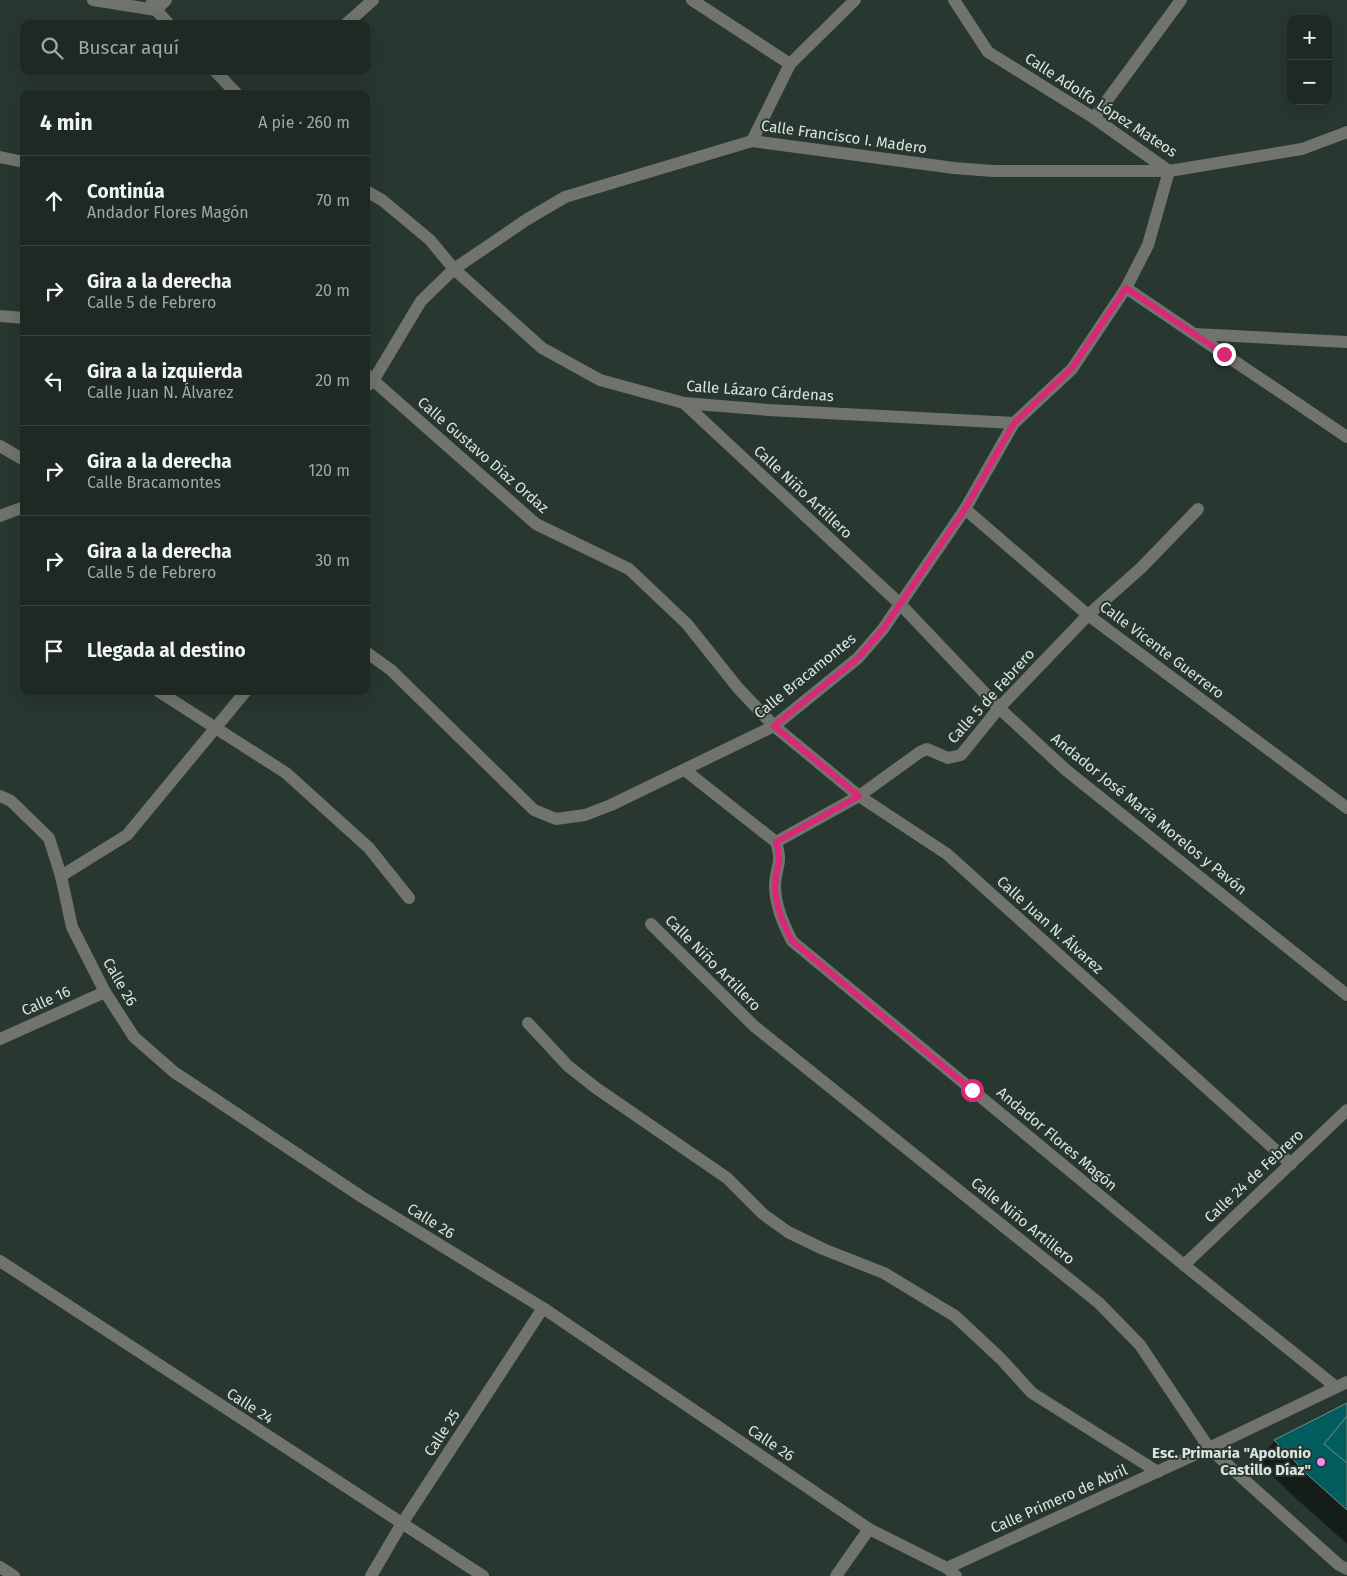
<!DOCTYPE html>
<html lang="es">
<head>
<meta charset="utf-8">
<style>
  body { margin:0; font-family:"Fira Sans",sans-serif; background:#2b3531; color:#f1f3f6 }
  .controls { position:absolute; right:15px; top:15px; display:grid; overflow:hidden; border-radius:10px; box-shadow:0 5px 20px #0002 }
  .controls button { width:45px; height:45px; display:grid; place-items:center; padding:0; border:0; border-bottom:1px solid #3c4541; background:#1e2924; color:#f1f3f6; font:25px sans-serif }
  .stop { position:absolute; width:15px; height:15px; margin:-11px; border:4px solid #db2777; border-radius:50%; background:#fff }
  .stop.end { background:#db2777; border-color:#fff; box-shadow:0 1px 5px #0008 }
  .list { margin:0; padding:0; list-style:none }
  h2 { display:flex; justify-content:space-between; align-items:center; height:65px; margin:0; padding:0 20px; font-size:21px }
  h2 small { font-size:16px; font-weight:400; color:#a1a6a6 }
  .list li { display:grid; grid-template-columns:32px 1fr auto; gap:15px; align-items:center; box-sizing:border-box; height:90px; padding:0 20px; border-top:1px solid #3c4541 }
  .list b { display:block; font-size:19px; white-space:nowrap }
  .list p { margin:0; font-size:16px; white-space:nowrap; color:#a1a6a6 }
  .list em { font-size:16px; font-style:normal; color:#a1a6a6 }
  .icon { flex:none; width:28px; height:28px; fill:none; stroke:currentColor; stroke-width:2; stroke-linecap:round; stroke-linejoin:round }
  .map { position:relative; flex:none; width:1347px; height:1576px; overflow:hidden }
  .search { position:absolute; background:#1e2924; box-shadow:0 5px 20px #0002; left:20px; top:20px; width:350px; height:55px; display:flex; align-items:center; gap:12px; box-sizing:border-box; padding:0 18px; border-radius:10px; color:#a1a6a6; font-size:19px }
  .panel { position:absolute; background:#1e2924; box-shadow:0 5px 20px #0002; left:20px; top:90px; width:350px; height:605px; border-radius:10px }
  .map>svg:first-child { display:block }
  .shadow { fill:#0007 }
  .building { fill:#025d5f; stroke:#768b8b }
  .lines { fill:none; stroke-linecap:round; stroke-linejoin:round }
  .minor { stroke:#70746d; stroke-width:12 }
  .route { stroke:#db2777; stroke-width:6 }
  .poi-dot { fill:#ee8cf8; stroke:#283730; stroke-width:2 }
  .labels { text-anchor:middle; stroke-width:4; stroke-linejoin:round; paint-order:stroke }
  .street-label { font-size:15px; fill:#dbe4e0; stroke:#283730 }
  .poi-label { font-size:15px; font-weight:bold; fill:#dbe4e0; stroke:#283730; text-anchor:end }
</style>
</head>
<body>
<div class="map">
<svg width="1347" height="1576" viewBox="0 0 1347 1576">
  <rect width="100%" height="100%" fill="#283730"/>
  <polygon class="shadow" points="1347,1404 1347,1544 1290,1493 1256,1459 1275,1441"/>
  <g class="building">
    <polygon points="1347,1403 1347,1510 1308,1475 1274,1440"/>
    <polygon points="1347,1416 1347,1463 1324,1444"/>
  </g>
  <g class="lines">
    <g class="minor">
      <polyline points="93,0 156,10 166,0"/>
      <polyline points="152,0 156,10 169,24"/>
      <polyline points="692,0 790,64"/>
      <polyline points="954,0 988,52 1094,118 1169,171"/>
      <polyline points="346,24 373,0"/>
      <polyline points="215,71 237,94"/>
      <polyline points="1094,118 1181,0"/>
      <polyline points="752,141 790,64 855,0"/>
      <polyline points="0,157 24,162"/>
      <polyline points="366,191 382,200 430,240 454,269 542,348 600,380 684,403 769,410 1014,423"/>
      <polyline points="1126,288 1347,437"/>
      <polyline points="0,316 24,318"/>
      <polyline points="1195,334 1347,342"/>
      <polyline points="366,374 536,524 629,569 687,624 738,688 774,726 859,796 947,854 1291,1164"/>
      <polyline points="368,385 373,381 421,301 454,269 526,220 565,197 752,141 954,168 993,171 1169,171 1302,149 1347,132"/>
      <polyline points="684,403 900,604 999,708 1066,770 1347,995"/>
      <polyline points="0,446 24,460"/>
      <polyline points="965,509 1088,615 1347,808"/>
      <polyline points="0,516 24,507"/>
      <polyline points="366,652 391,670 534,810 556,819 585,815 611,805 774,726 858,658 883,629 965,509 1014,423 1072,369 1126,288 1148,245 1169,171"/>
      <polyline points="158,691 286,773 369,848 409,898"/>
      <polyline points="686,771 776,842"/>
      <polyline points="0,796 11,801 49,838 61,876 72,927 105,992 134,1037 174,1072 362,1197 543,1308 869,1529 947,1568 956,1576"/>
      <path d="M776 842C783 866 776 864 775 885 775 905 783 923 792 941L1184 1265 1336 1387"/>
      <polyline points="776,842 859,796 920,752 927,749 948,758 961,755 999,708 1088,615 1141,568 1198,509"/>
      <polyline points="61,876 127,835 246,691"/>
      <polyline points="651,924 754,1026 1099,1303 1140,1345 1209,1448 1339,1565 1347,1569"/>
      <polyline points="528,1023 568,1066 596,1088 727,1178 763,1214 788,1232 823,1249 884,1273 955,1316 1000,1358 1032,1393 1158,1472"/>
      <polyline points="0,1039 105,992"/>
      <polyline points="0,1261 483,1576"/>
      <polyline points="1184,1265 1347,1110"/>
      <polyline points="0,1567 14,1576"/>
      <polyline points="947,1568 1209,1448 1347,1382"/>
      <polyline points="371,1576 401,1525 543,1308"/>
      <polyline points="836,1576 869,1529"/>
    </g>
  </g>
  <g class="lines">
    <path class="route" d="M972 1090 792 941C783 923 775 905 775 885 776 864 783 866 776 842L859 796 774 726 858 658 883 629 965 509 1014 423 1072 368 1126 288 1224 354"/>
  </g>
  <circle class="poi-dot" cx="1321" cy="1462" r="5"/>
  <g class="labels">
    <g class="street-label">
      <text transform="translate(1101 105) rotate(33)" y="5">Calle Adolfo López Mateos</text>
      <text transform="translate(844 137) rotate(8)" y="5">Calle Francisco I. Madero</text>
      <text transform="translate(760 391) rotate(4)" y="5">Calle Lázaro Cárdenas</text>
      <text transform="translate(483 455) rotate(41)" y="5">Calle Gustavo Díaz Ordaz</text>
      <text transform="translate(803 492) rotate(43)" y="5">Calle Niño Artillero</text>
      <text transform="translate(1162 650) rotate(37)" y="5">Calle Vicente Guerrero</text>
      <text transform="translate(805 676) rotate(-39)" y="5">Calle Bracamontes</text>
      <text transform="translate(991 696) rotate(-48)" y="5">Calle 5 de Febrero</text>
      <text transform="translate(1149 814) rotate(39)" y="5">Andador José María Morelos y Pavón</text>
      <text transform="translate(1050 925) rotate(42)" y="5">Calle Juan N. Álvarez</text>
      <text transform="translate(713 963) rotate(45)" y="5">Calle Niño Artillero</text>
      <text transform="translate(120 982) rotate(60)" y="5">Calle 26</text>
      <text transform="translate(46 1001) rotate(-24)" y="5">Calle 16</text>
      <text transform="translate(1057 1139) rotate(40)" y="5">Andador Flores Magón</text>
      <text transform="translate(1254 1176) rotate(-43)" y="5">Calle 24 de Febrero</text>
      <text transform="translate(431 1221) rotate(32)" y="5">Calle 26</text>
      <text transform="translate(1023 1221) rotate(39)" y="5">Calle Niño Artillero</text>
      <text transform="translate(250 1406) rotate(33)" y="5">Calle 24</text>
      <text transform="translate(442 1433) rotate(-57)" y="5">Calle 25</text>
      <text transform="translate(771 1443) rotate(34)" y="5">Calle 26</text>
      <text transform="translate(1059 1499) rotate(-24)" y="5">Calle Primero de Abril</text>
    </g>
    <g class="poi-label">
      <text x="1311" y="1458">Esc. Primaria "Apolonio<tspan x="1311" dy="17">Castillo Díaz"</tspan></text>
    </g>
  </g>
</svg>
<div class="controls">
<button>+</button>
<button>−</button>
</div>
<div class="stop" style="left:972px;top:1090px"></div>
<div class="stop end" style="left:1224px;top:354px"></div>
<div class="search"><svg class="icon" aria-label="search" viewBox="0 0 24 24"><circle cx="10" cy="10" r="6"/><path d="M15 15l6 6"/></svg>Buscar aquí</div>
<section class="panel">
<h2>4 min<small>A pie · 260 m</small></h2>
<ul class="list">
<li><svg class="icon" aria-label="ahead" viewBox="0 0 24 24"><path d="M12 20V5M6 11l6-6 6 6"/></svg><div><b>Continúa</b><p>Andador Flores Magón</p></div><em>70 m</em></li>
<li><svg class="icon" aria-label="right" viewBox="0 0 24 24"><path d="M7 20v-9h11M14 6l5 5-5 5"/></svg><div><b>Gira a la derecha</b><p>Calle 5 de Febrero</p></div><em>20 m</em></li>
<li><svg class="icon" aria-label="left" viewBox="0 0 24 24"><path d="M17 20v-9H6M10 6l-5 5 5 5"/></svg><div><b>Gira a la izquierda</b><p>Calle Juan N. Álvarez</p></div><em>20 m</em></li>
<li><svg class="icon" aria-label="right" viewBox="0 0 24 24"><path d="M7 20v-9h11M14 6l5 5-5 5"/></svg><div><b>Gira a la derecha</b><p>Calle Bracamontes</p></div><em>120 m</em></li>
<li><svg class="icon" aria-label="right" viewBox="0 0 24 24"><path d="M7 20v-9h11M14 6l5 5-5 5"/></svg><div><b>Gira a la derecha</b><p>Calle 5 de Febrero</p></div><em>30 m</em></li>
<li><svg class="icon" aria-label="arrive" viewBox="0 0 24 24"><path d="M6 21V4h12l-3 4 3 4H6"/></svg><div><b>Llegada al destino</b></div></li>
</ul>
</section>
</div>
</body>
</html>
